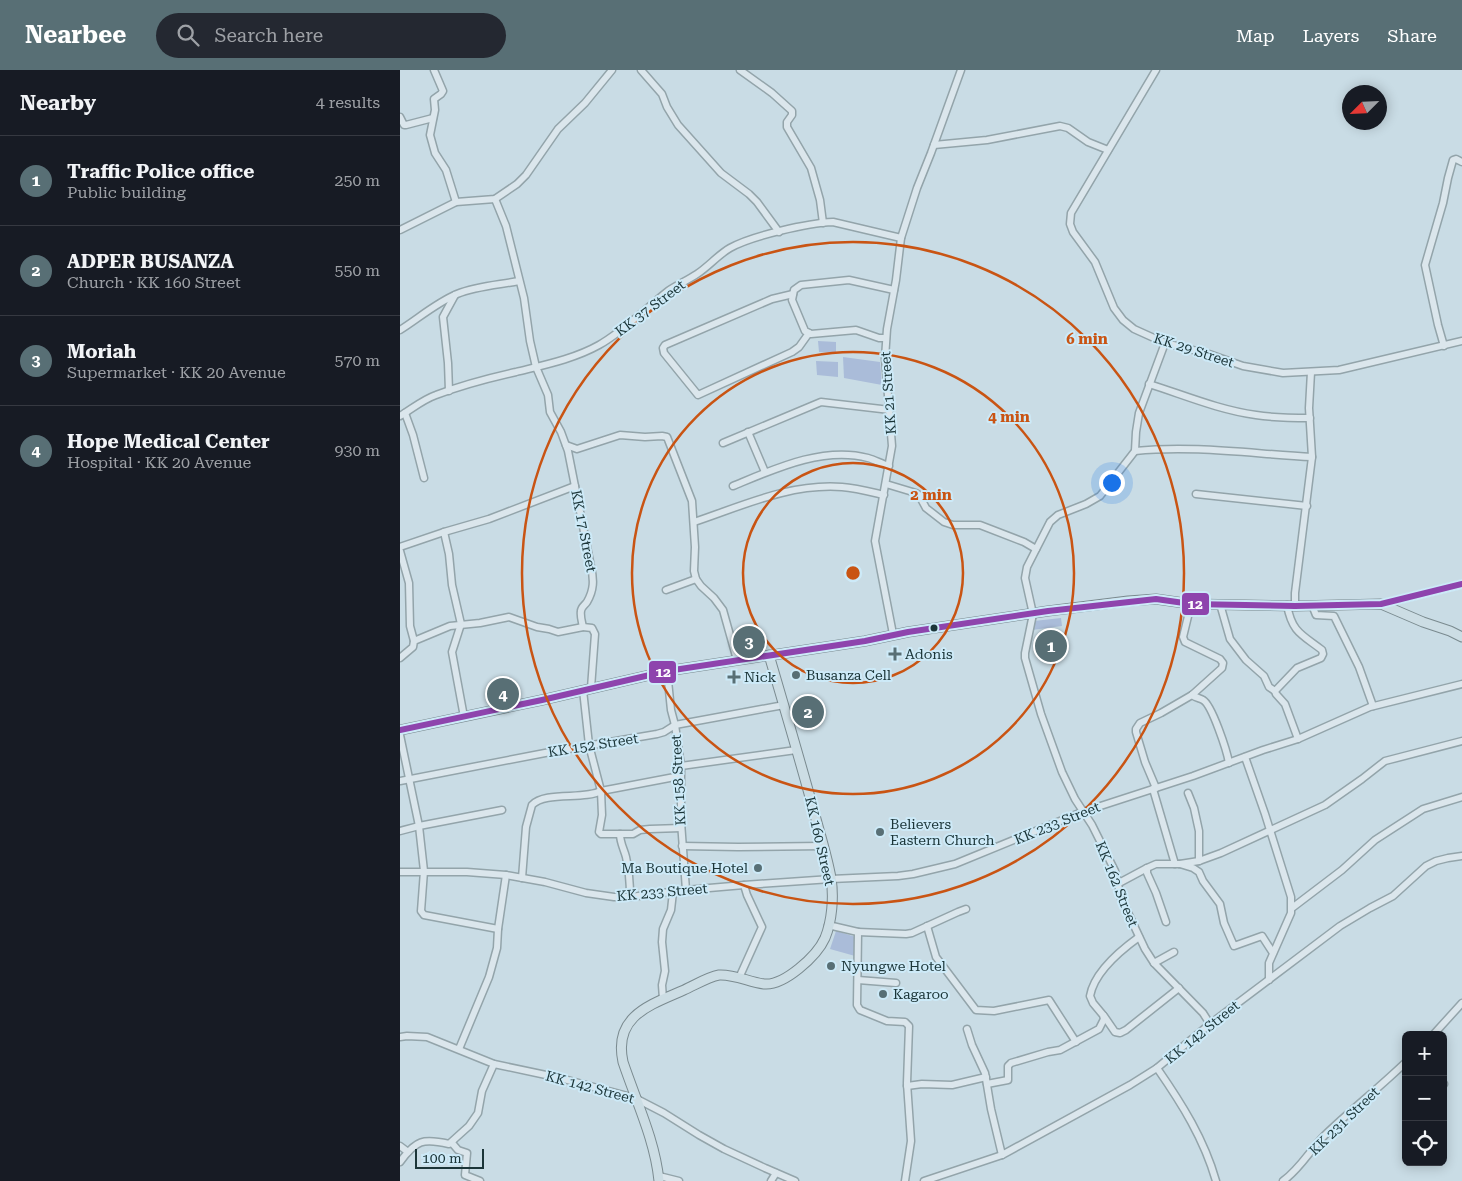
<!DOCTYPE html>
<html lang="en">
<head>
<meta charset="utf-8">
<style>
  body { margin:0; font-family:"Roboto Serif",serif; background:#242831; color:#f1f3f6 }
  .controls { position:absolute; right:15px; bottom:15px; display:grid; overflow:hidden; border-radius:8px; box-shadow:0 2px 12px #0003 }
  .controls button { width:45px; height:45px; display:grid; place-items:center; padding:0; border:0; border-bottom:1px solid #363941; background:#171b24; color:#f1f3f6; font:25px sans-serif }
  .compass { position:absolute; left:942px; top:15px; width:45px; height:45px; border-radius:50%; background:#171b24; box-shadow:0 2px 12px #0003; rotate:246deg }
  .scale { position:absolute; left:15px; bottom:12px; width:69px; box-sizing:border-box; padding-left:5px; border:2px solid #1b3538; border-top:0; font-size:14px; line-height:18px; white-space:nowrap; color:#1b3538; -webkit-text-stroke:4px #cdeaf8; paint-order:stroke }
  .you { position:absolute; left:711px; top:412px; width:18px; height:18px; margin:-12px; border:4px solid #fff; border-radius:50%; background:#1a73e8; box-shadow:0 0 0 8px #1a73e833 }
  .badge { display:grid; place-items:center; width:32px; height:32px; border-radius:50%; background:#586f75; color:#fff; font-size:16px; font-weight:700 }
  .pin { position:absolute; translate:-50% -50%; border:2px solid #fff; box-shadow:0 1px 5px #0006 }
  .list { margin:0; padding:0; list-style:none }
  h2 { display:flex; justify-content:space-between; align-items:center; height:65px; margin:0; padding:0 20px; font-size:21px }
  h2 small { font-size:16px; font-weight:400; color:#9ea1a6 }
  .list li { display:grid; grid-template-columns:32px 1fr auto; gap:15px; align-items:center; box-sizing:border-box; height:90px; padding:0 20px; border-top:1px solid #363941 }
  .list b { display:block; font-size:19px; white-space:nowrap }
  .list p { margin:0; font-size:16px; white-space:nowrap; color:#9ea1a6 }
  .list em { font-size:16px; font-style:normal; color:#9ea1a6 }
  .icon { flex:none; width:28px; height:28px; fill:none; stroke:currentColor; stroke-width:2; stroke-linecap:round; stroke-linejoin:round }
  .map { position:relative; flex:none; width:1062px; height:1111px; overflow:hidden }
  header { display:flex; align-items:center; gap:30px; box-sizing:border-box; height:70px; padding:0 25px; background:#586f75; color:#fff }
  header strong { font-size:24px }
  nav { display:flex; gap:28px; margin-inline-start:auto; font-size:18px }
  .search { width:350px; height:45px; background:#242831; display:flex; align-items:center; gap:12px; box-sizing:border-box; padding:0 18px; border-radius:28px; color:#9ea1a6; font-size:19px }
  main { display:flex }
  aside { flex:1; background:#171b24 }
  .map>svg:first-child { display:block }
  .green { fill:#aabcd9 }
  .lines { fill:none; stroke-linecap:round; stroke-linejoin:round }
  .minor-casing { stroke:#93a4aa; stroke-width:9 }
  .major-casing { stroke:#7a8a8f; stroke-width:11 }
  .minor { stroke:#dbe6ec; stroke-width:6 }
  .major { stroke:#ccdde4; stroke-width:9 }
  .bus-1-casing { stroke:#cdeaf8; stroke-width:10 }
  .bus-1 { stroke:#8e44ad; stroke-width:6 }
  .ring { fill:none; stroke:#c95413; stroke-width:2.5 }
  .bus-dot { fill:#1b3538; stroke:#cdeaf8; stroke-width:2 }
  .poi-dot { fill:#586f75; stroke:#cdeaf8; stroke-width:2 }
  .labels { text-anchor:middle; stroke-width:4; stroke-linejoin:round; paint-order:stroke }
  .street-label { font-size:14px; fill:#1b3538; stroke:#cdeaf8 }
  .poi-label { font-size:14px; fill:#1b3538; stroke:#cdeaf8; text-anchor:start }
  .centre { fill:#c95413; stroke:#cdeaf8; stroke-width:2.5 }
  .ring-label { font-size:15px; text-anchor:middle; font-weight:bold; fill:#c95413; stroke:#cdeaf8; stroke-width:4; stroke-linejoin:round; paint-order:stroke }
  .line-badge { stroke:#cdeaf8; stroke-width:2 }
  .badge-label { font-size:14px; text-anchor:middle; font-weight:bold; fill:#fff }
</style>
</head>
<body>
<header>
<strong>Nearbee</strong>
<div class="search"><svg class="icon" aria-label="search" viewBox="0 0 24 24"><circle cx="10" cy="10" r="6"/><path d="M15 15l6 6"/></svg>Search here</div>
<nav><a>Map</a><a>Layers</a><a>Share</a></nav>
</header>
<main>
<aside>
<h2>Nearby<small>4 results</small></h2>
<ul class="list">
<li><span class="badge">1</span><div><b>Traffic Police office</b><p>Public building</p></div><em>250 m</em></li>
<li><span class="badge">2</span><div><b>ADPER BUSANZA</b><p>Church · KK 160 Street</p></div><em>550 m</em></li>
<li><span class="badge">3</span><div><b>Moriah</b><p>Supermarket · KK 20 Avenue</p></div><em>570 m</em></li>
<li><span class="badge">4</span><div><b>Hope Medical Center</b><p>Hospital · KK 20 Avenue</p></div><em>930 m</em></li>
</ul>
</aside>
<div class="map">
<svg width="1062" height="1111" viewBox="0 0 1062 1111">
  <rect width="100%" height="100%" fill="#c9dce5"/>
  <g class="green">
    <polygon points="418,271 436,272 436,283 419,282"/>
    <polygon points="443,287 480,292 482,315 444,308"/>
    <polygon points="416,291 438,292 438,307 417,305"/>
    <polygon points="661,548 662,556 632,560 634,551"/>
    <polygon points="436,861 456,867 455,886 430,879"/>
  </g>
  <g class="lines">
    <defs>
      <g id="minor">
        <polyline points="34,0 43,21 41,24 34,29 35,40 30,65 35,83 46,100 56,132"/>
        <polyline points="241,0 262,24 267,37 278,55 321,103 349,124 357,132 379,162"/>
        <polyline points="340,0 372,23 392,41 392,45 387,52 387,57 411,98 420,130 423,153"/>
        <polyline points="756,0 671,143 670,154 673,162 695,192 714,238 723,250 734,259 765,273 809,284 843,296 883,303 939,300 1062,271"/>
        <polyline points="0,47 4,55 6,55 33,48"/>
        <polyline points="534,75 587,70 660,56 668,58 688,72 708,80"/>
        <path d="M95 129 106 156 124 228 130 271 136 297 148 325 150 342 161 362 168 381 191 497C194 510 194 520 187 532 185 535 181 537 181 541 180 546 182 552 183 557L192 558 195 564 191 618"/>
        <polyline points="0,160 56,132 95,129 117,114 126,105 158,59 185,33 212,0"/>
        <polyline points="393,224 372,229 265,275 263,278 264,283 298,325 392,282 399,277 409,263"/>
        <path d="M0 260C19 248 36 233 57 224 77 216 98 215 119 211"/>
        <polyline points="486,268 479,268 456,260 411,264 405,261 392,230 394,220 401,215 449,210 494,220"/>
        <polyline points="765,273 739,343 736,362 735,381 700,426 686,434 658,445 650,452 627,497 625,508 633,544 625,583 625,588 641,644 662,702 675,729 692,755 715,801 721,828 745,879 754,893 803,943 810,954"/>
        <polyline points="1044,276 1038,255 1025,195 1043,133 1048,108 1053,90 1056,89 1062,92"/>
        <path d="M749 314C784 325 819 340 856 345 874 348 892 348 910 348"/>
        <polyline points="49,321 48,293 43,247 55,225"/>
        <polyline points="5,343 13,365 24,408"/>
        <path d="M0 346C12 339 22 330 36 325 62 315 89 308 116 302 144 295 174 289 199 275 224 261 245 239 268 221 277 215 288 210 297 204 309 196 318 185 330 178 351 166 408 153 433 152L501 168"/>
        <polyline points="348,362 365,402"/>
        <polyline points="323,373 421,332 490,340"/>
        <polyline points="166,375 177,379 220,365 245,367 262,366 267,367 292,431 295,477 294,501 296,509 301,516 314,528 323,540 337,590"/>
        <path d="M735 381C794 375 853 384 912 387"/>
        <polyline points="486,414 516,423 519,425 526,438 544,452 553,455 580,455 624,472 636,479"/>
        <path d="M333 416C374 399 423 376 468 388 475 390 482 394 489 396"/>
        <polyline points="796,424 907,436"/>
        <path d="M294 452C342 436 390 413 442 417 456 418 471 422 484 425"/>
        <polyline points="44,462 49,484 52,515 61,554 52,582 64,647"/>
        <polyline points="0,477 44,462 89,449 175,416"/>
        <polyline points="0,481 9,513 10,556 14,571"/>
        <polyline points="266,520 296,509"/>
        <polyline points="820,534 830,569 846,590 864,606 869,617 875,621"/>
        <polyline points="981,534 1062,514"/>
        <path d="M887 535C892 562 901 564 922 580L923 584 921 588 897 598 875 621 876 624 885 634 898 669"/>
        <polyline points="912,535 916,545 934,546 959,597 973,636"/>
        <polyline points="895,536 895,523 912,387 909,338 911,302"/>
        <polyline points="493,564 475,471 492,376 485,288 487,259 496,210 501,168 517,118 531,83 561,0"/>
        <polyline points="0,588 13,577 14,571 50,556 80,553 109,547 137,557 149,559 158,562 183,557"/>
        <polyline points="267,601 271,640 275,655 281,696 281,752 286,820"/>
        <polyline points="183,620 189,675 201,721 280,706"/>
        <path d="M792 625C796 628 800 628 803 630 812 635 827 681 829 693"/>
        <polyline points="0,665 19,756 24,801 21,841 24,845 98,859"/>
        <polyline points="845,687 865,744 891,827 891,843 869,893 869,910"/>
        <polyline points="281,696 396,680"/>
        <polyline points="0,711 145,683 257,664 264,662 275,655 384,635"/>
        <polyline points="756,718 745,692 736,662 736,659 740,653 761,643 792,625 822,598 823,593 820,589 785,572 783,567 791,534"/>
        <polyline points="753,719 775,794"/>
        <polyline points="788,723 794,738 799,761 799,791"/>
        <polyline points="0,761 19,756 102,740"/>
        <path d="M220 764C220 773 224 779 226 787 229 800 230 814 230 827"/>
        <polyline points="282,776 338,777 423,776"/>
        <polyline points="780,794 799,791 821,783 925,735 962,709 985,691 1062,671"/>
        <polyline points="747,798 747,803 756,823 766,852"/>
        <polyline points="0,802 67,802 106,805 145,812 186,823 214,827 230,827 286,820 344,815 431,809 498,806 513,804 555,794 682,742 793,706 863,680 898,669 970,637 1062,614"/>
        <path d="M122 808 126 757 132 735C145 721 184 730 201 721L202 745 199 762 201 764H233L240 760 250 759 281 758"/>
        <polyline points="719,813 747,798 756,794 780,794 793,798 799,802 803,811 820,834 824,853 834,876 862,866 873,883"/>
        <polyline points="892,838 942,800 975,770 1023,739 1062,727"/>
        <polyline points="428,855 458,862 457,935 460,940 487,951 505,952 509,956 507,1013 511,1071 505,1111"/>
        <polyline points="527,856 536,887 576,940 594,941 649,930 676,972"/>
        <polyline points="458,862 506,864 512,863 558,842 566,839"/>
        <polyline points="754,893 774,882"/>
        <polyline points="339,908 362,857 347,825 344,815"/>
        <polyline points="458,910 496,913"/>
        <polyline points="263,929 262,915 265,901 262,872 263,859 271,840 273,822"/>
        <polyline points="704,946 715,962 720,963 726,960 779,918"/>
        <polyline points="567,959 572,975 585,1003 591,1039 602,1085"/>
        <polyline points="1033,965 1062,933"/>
        <polyline points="0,967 7,966 27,967 94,994 160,1008 235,1028 264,1043 299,1065 324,1079 365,1098 395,1111"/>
        <polyline points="59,979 89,907 97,878 98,859 106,805"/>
        <path d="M757 998C782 1034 804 1069 816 1111"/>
        <polyline points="1043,1013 1044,1014"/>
        <path d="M587 1014 608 1010V996L611 993 648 982 660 980 699 959 704 949 703 945 693 933 690 926C694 903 721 880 739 867"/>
        <polyline points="507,1016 522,1014 552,1015 586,1007"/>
        <polyline points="52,1073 58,1080 67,1083 65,1105 80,1111"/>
        <polyline points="0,1076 8,1082"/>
        <path d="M0 1092C16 1070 23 1068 49 1074L69 1056 78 1043 82 1021 94 994"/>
        <polyline points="259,1106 279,1111"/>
        <polyline points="371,1111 376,1103"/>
        <polyline points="524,1111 602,1085 730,1015 757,998 810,954 940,856 970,838 993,826 1026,796 1036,791 1048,788 1062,786"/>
        <path d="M883 1111C900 1099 910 1080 925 1065 951 1040 980 1017 1006 992"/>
      </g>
      <g id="major">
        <polyline points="0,660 142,630 267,601 465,571 508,562 648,541 728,531 756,529 791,534 895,536 981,534 1023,552 1050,561 1062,567"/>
        <path d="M259 1111C255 1070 236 1031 223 992 213 946 250 935 284 920 295 915 308 907 319 905 334 904 349 912 364 914 384 916 417 886 425 868 432 851 434 827 431 808 427 785 419 761 413 738 399 687 384 636 369 585"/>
      </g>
    </defs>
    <use href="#minor" class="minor-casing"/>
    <use href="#major" class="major-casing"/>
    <use href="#minor" class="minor"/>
    <use href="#major" class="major"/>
    <defs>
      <polyline id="bus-1" points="0,660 142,630 267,601 465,571 508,562 648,541 756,529 791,534 895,536 981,534 1062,514"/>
    </defs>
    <use href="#bus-1" class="bus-1-casing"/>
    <use href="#bus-1" class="bus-1"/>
  </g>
  <g class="ring">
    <circle cx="453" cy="503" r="110"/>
    <circle cx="453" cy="503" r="221"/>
    <circle cx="453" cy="503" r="331"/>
  </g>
  <circle class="bus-dot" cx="534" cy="558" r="4.5"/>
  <g class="poi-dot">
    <path d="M492.5 576.5h5v5h5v5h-5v5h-5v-5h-5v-5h5z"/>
    <circle cx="396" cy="605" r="5"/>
    <path d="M331.5 599.5h5v5h5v5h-5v5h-5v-5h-5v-5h5z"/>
    <circle cx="480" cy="762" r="5"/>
    <circle cx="358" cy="798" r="5"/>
    <circle cx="431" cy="896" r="5"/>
    <circle cx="483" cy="924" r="5"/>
  </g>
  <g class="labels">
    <g class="street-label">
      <text transform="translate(250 238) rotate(-37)" y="5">KK 37 Street</text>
      <text transform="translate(794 280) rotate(18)" y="5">KK 29 Street</text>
      <text transform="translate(488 323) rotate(-94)" y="5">KK 21 Street</text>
      <text transform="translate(184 461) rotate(79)" y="5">KK 17 Street</text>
      <text transform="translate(193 675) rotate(-9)" y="5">KK 152 Street</text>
      <text transform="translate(278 710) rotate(-93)" y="5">KK 158 Street</text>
      <text transform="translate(657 753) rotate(-22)" y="5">KK 233 Street</text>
      <text transform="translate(420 771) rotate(77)" y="5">KK 160 Street</text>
      <text transform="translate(717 814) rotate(68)" y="5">KK 162 Street</text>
      <text transform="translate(262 822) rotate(-5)" y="5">KK 233 Street</text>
      <text transform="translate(802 962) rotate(-39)" y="5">KK 142 Street</text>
      <text transform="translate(190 1017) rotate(15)" y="5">KK 142 Street</text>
      <text transform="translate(944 1051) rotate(-44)" y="5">KK 231 Street</text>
    </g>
    <g class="poi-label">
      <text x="505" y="589">Adonis</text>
      <text x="406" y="610">Busanza Cell</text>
      <text x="344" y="612">Nick</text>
      <text x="490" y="759">Believers<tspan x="490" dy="16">Eastern Church</tspan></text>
      <text x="348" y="803" text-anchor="end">Ma Boutique Hotel</text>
      <text x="441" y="901">Nyungwe Hotel</text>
      <text x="493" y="929">Kagaroo</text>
    </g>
  </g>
  <circle cx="453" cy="503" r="8" class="centre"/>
  <g class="ring-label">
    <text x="687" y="274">6 min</text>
    <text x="609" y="352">4 min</text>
    <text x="531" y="430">2 min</text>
  </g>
  <g class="line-badge">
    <rect x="781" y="522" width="29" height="24" rx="5" fill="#8e44ad"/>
    <rect x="248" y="590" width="29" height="24" rx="5" fill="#8e44ad"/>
  </g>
  <g class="badge-label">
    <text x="795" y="539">12</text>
    <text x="263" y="607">12</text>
  </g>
</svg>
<div class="controls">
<button>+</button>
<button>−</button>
<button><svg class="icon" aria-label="locate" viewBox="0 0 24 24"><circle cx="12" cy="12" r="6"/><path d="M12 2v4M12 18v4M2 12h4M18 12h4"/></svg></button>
</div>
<svg class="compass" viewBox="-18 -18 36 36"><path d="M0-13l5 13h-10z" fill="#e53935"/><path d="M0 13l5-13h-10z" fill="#9ea1a6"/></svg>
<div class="scale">100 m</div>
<div class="you"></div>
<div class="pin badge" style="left:651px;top:576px">1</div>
<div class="pin badge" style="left:408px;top:642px">2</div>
<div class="pin badge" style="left:349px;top:572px">3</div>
<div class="pin badge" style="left:103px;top:624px">4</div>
</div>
</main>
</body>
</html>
